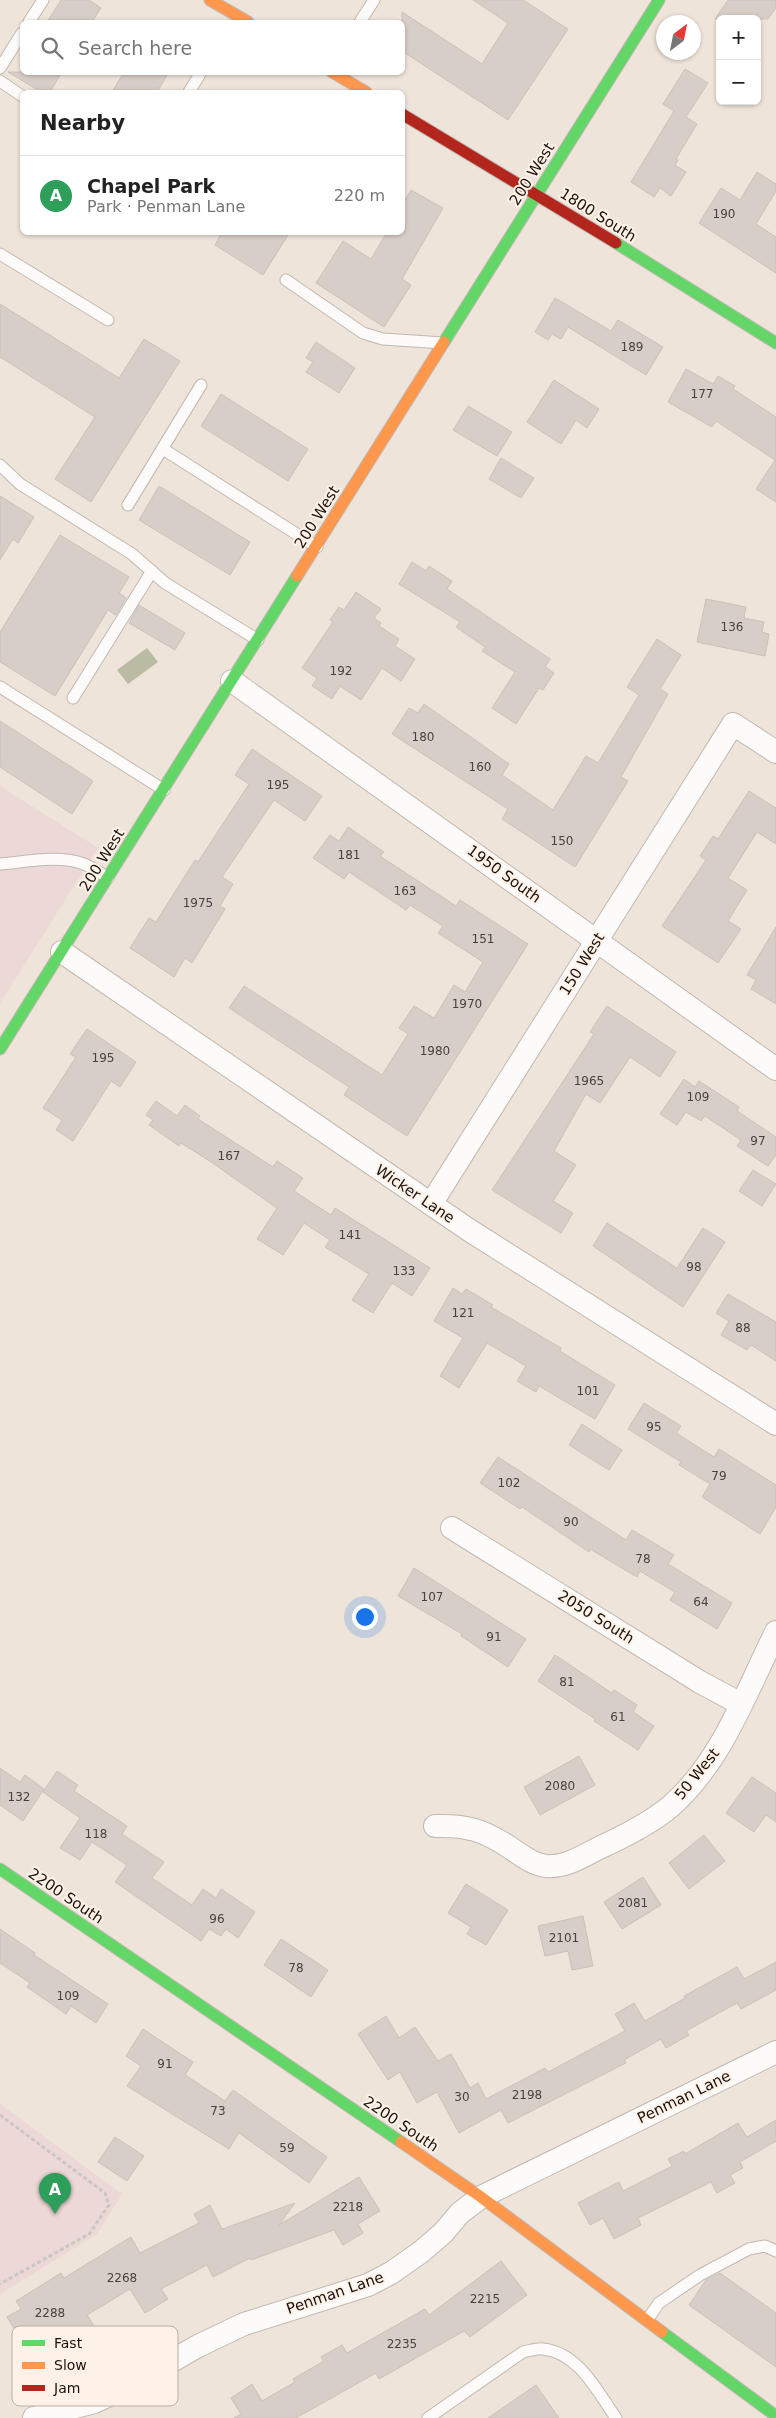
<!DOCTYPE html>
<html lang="en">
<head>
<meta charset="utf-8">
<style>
  body { margin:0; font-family:"DejaVu Sans",sans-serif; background:#f6f6f6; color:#222 }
  .controls { position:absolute; right:15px; top:15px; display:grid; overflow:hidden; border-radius:8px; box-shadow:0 1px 4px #0004 }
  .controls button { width:45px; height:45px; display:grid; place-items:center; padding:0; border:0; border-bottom:1px solid #e0e0e0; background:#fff; color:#222; font:25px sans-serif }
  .compass { position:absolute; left:656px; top:15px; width:45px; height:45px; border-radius:50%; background:#fff; box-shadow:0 1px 4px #0004; rotate:32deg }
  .you { position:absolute; left:364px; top:1616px; width:18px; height:18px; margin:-12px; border:4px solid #fff; border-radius:50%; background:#1a73e8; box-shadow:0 0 0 8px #1a73e833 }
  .badge { display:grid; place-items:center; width:32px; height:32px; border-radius:50%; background:#645c55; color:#fff; font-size:16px; font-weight:700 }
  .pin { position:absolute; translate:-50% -41px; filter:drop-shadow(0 1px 2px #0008) }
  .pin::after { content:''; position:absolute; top:26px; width:18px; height:15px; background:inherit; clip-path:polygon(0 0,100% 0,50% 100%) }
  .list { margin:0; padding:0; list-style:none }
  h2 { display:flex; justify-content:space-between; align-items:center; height:65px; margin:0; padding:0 20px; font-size:21px }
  h2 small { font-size:16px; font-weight:400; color:#767676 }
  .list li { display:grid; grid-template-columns:32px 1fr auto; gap:15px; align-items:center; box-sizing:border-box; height:80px; padding:0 20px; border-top:1px solid #e0e0e0 }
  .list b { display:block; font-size:19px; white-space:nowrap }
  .list p { margin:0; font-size:16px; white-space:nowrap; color:#767676 }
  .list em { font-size:16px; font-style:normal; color:#767676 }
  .icon { flex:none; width:28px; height:28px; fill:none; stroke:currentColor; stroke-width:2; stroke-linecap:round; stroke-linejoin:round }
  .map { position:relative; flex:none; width:776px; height:2418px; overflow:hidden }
  .search { position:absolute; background:#fff; box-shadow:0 1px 4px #0004; left:20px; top:20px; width:385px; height:55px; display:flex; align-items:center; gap:12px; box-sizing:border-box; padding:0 18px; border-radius:8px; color:#767676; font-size:19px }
  .panel { position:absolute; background:#fff; box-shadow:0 1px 4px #0004; left:20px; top:90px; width:385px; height:145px; border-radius:8px }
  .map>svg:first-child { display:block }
  .green { fill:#ecd8d6 }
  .water { fill:#babba3 }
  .building { fill:#d8cec8; stroke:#cbc1bb }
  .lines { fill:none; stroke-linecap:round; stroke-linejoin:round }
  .lane-casing { stroke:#c1b8b1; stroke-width:13 }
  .street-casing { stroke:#c1b8b1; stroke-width:24 }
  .fast-casing { stroke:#c1b8b1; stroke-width:13 }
  .slow-casing { stroke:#c1b8b1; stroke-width:13 }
  .jam-casing { stroke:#c1b8b1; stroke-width:13 }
  .path { stroke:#cac6c3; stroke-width:3; stroke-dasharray:4 2.5; stroke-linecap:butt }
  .lane { stroke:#fdfbf9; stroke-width:11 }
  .street { stroke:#fdfbf9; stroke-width:22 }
  .fast { stroke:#63d668; stroke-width:11 }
  .slow { stroke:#ff974d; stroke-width:11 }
  .jam { stroke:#b3261e; stroke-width:11 }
  .labels { text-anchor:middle; stroke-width:4; stroke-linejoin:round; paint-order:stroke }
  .number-label { font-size:12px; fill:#49423c }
  .street-label { font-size:15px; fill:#19130d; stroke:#fef2e8 }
  .key { fill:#fef2e8; stroke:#b9afa6; stroke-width:1 }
  .key-label { font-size:14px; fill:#19130d }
</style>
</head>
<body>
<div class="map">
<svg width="776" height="2418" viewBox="0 0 776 2418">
  <rect width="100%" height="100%" fill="#efe4da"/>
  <g class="green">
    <polygon points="0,786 98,848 0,1003"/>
    <polygon points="0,2104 122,2194 97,2234 0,2294"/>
  </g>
  <polygon class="water" points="147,648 158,662 128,684 117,670"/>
  <g class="building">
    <polygon points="61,0 89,0 101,8 92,22 47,22"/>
    <polygon points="473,0 523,0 568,29 508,120 402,51 402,12 482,64 508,23"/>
    <polygon points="728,0 776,0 776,8 768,19 715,19"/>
    <polygon points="685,69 708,83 686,117 697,124 676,159 678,160 675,165 686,172 671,196 660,188 654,197 631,182 674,111 663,104"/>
    <polygon points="8,72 62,72 50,92 41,92"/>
    <polygon points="124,72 169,72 157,92 112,92"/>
    <polygon points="757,172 776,184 776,191 756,224 776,237 776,273 699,223 721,188 740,200"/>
    <polygon points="411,190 443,208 402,279 411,285 384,327 316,283 343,241 371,259 387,232 402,232 402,205"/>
    <polygon points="222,232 290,232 263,275 215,245"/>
    <polygon points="555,298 611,331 618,320 663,347 646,375 568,327 561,339 552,334 548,340 535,332"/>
    <polygon points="0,304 119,378 144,339 180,361 91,502 55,479 95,417 0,357"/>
    <polygon points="316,342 355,368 339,393 306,372 313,362 306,358"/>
    <polygon points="686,369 713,384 718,376 735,386 733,389 776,417 776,502 756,489 775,460 716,421 712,427 668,402"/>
    <polygon points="554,380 599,409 587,428 576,420 561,444 527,422"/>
    <polygon points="221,394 308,449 288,481 201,426"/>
    <polygon points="468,406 512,432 497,456 453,430"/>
    <polygon points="501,458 534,478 521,498 489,479"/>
    <polygon points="159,486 250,542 230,575 139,520"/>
    <polygon points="0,496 34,517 18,543 13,539 0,560"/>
    <polygon points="60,535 129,577 119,593 126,598 116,615 108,610 55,696 0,662 0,632"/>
    <polygon points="412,562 426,571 429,566 452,581 447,589 550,659 545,667 554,673 543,690 539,688 516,724 492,708 515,672 482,651 485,647 456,627 460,622 399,584"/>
    <polygon points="356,592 381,609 374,618 381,623 379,626 399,639 395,646 415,659 401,681 382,668 361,700 340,686 332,699 312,686 317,678 302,668 333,622 330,620 339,607 344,610"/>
    <polygon points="706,599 746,607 744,618 764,622 762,632 769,634 765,656 697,642"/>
    <polygon points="139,605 185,633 175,650 129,623"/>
    <polygon points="657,639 681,655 660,689 668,694 621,777 628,781 575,867 502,819 508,809 392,734 409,708 418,713 424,704 509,764 502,775 553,810 586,756 598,763 639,695 627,687"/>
    <polygon points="0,721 93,781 72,814 0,767"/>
    <polygon points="252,749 322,796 305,821 274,800 222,877 233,884 220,906 225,909 192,963 185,958 174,977 130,948 149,918 156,922 195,860 198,862 249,784 235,775"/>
    <polygon points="749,791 776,808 776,844 757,832 728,878 747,890 728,921 741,929 718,963 662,926 706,860 700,856 713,836 718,839"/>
    <polygon points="348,827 384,852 380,856 456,906 460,900 528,944 407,1136 344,1095 349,1087 229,1008 244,986 382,1075 408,1034 399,1028 414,1006 434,1018 454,985 465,992 483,962 438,933 443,926 410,905 406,910 349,872 344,879 313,858 330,835 339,841"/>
    <polygon points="776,927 776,1004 751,989 756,980 747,975"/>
    <polygon points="607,1006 676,1052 660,1077 630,1057 600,1103 586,1094 554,1151 576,1165 553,1201 573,1213 561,1233 492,1190 594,1034 590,1032"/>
    <polygon points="87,1029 136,1062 120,1087 111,1081 73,1141 56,1130 62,1120 43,1108 76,1057 70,1054"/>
    <polygon points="684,1079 695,1087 699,1081 739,1107 737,1111 776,1137 776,1155 768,1166 737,1146 741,1140 705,1116 701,1121 686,1112 677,1125 660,1114"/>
    <polygon points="156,1101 177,1116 185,1105 200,1116 198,1119 273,1167 277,1161 303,1178 294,1191 331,1215 335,1208 430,1268 412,1296 392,1283 373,1313 352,1300 369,1274 325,1247 330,1240 304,1223 283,1255 257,1239 277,1208 208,1160 181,1143 179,1146 149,1125 153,1120 146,1115"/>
    <polygon points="753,1170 776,1184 762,1206 739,1191"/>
    <polygon points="607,1223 677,1268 703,1228 725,1242 683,1307 593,1246"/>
    <polygon points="453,1288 462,1294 466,1289 493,1305 491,1307 561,1348 560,1351 615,1385 595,1419 539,1386 536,1392 517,1381 526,1366 487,1343 459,1388 440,1376 463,1338 434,1321"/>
    <polygon points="728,1294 776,1322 776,1361 751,1345 747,1350 721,1335 729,1321 716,1313"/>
    <polygon points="644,1403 681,1426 676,1433 714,1457 719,1449 776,1485 776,1507 760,1534 702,1497 710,1484 679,1465 681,1462 628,1429"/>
    <polygon points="582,1424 622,1450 609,1470 569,1445"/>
    <polygon points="498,1457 626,1540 632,1530 674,1555 668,1564 732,1603 717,1629 670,1600 675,1592 640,1571 637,1577 590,1549 589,1552 522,1507 520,1509 480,1483"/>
    <polygon points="414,1568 526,1639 508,1667 461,1636 462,1634 398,1596"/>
    <polygon points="555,1655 612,1693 614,1690 637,1705 633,1712 654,1726 638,1750 594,1721 595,1719 538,1681"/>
    <polygon points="579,1756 595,1785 540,1815 524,1787"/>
    <polygon points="0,1768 20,1782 25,1775 44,1789 23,1821 0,1805"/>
    <polygon points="57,1771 78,1785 74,1791 127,1826 122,1834 164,1862 152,1878 192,1905 203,1889 216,1898 221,1889 255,1912 238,1938 226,1929 221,1936 209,1929 201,1941 115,1882 127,1865 92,1842 80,1860 60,1848 80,1818 43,1792"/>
    <polygon points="752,1777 776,1793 776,1822 766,1815 754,1832 726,1813"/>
    <polygon points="704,1835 725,1861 689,1889 669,1863"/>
    <polygon points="643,1877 661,1905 622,1929 604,1902"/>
    <polygon points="466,1884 508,1910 486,1945 467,1934 471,1927 448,1913"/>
    <polygon points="583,1916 593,1966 572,1970 568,1951 545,1956 538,1926"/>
    <polygon points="0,1929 35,1953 34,1955 108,2004 96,2023 71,2006 66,2014 27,1987 30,1983 0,1963"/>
    <polygon points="281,1939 328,1970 311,1997 264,1965"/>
    <polygon points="776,1962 776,1990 741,2009 737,2003 686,2031 689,2035 666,2048 661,2039 624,2060 626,2063 508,2123 501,2110 459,2133 437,2092 417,2103 400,2072 388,2080 358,2034 386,2016 399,2038 415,2027 438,2061 451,2054 470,2088 478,2083 486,2099 545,2068 548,2072 625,2031 615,2014 634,2003 645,2021 685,1998 684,1996 737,1967 744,1979"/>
    <polygon points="143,2029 193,2062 185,2075 225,2101 233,2090 327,2157 309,2183 239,2133 229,2149 127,2086 141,2066 126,2056"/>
    <polygon points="776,2120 776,2141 740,2162 743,2168 730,2175 735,2183 717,2193 711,2182 638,2218 641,2225 614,2239 603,2218 590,2225 578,2203 619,2182 623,2191 672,2166 668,2159 684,2151 685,2154 738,2123 747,2137"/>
    <polygon points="115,2137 144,2156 127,2181 98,2162"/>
    <polygon points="359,2177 380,2211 358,2224 363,2233 343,2245 334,2230 251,2260 250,2258 213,2277 207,2265 161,2289 168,2299 145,2313 130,2289 87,2315 99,2334 68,2353 58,2337 30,2354 7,2317 21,2309 16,2301 61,2273 64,2278 131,2237 140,2253 199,2223 194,2214 210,2205 222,2229 295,2203 279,2225"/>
    <polygon points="501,2261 527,2295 470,2337 464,2331 379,2379 376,2373 296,2418 234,2418 241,2414 231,2398 252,2384 262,2401 295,2382 293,2379 324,2361 321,2357 342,2345 347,2353 425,2309 429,2315"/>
    <polygon points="720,2273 776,2313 776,2367 689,2305 706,2280"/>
    <polygon points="536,2385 559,2418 488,2418"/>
  </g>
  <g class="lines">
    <defs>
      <g id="lane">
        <polyline points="29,22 43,0"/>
        <polyline points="360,22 374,0"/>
        <polyline points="0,68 22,33"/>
        <polyline points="0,81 22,96"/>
        <polyline points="189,92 201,72"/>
        <polyline points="0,254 108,320"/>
        <polyline points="286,280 363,333 383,339 443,343"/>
        <polyline points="163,449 317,547"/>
        <polyline points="0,465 20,484 132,554 165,583 258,640"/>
        <polyline points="128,505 201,385"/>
        <polyline points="0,687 164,790"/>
        <polyline points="73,698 152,571"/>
        <path d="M0 864C26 862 56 855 81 863 91 866 100 873 108 878"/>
        <polyline points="647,2320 659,2303 700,2275 749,2249 765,2246 776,2251"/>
        <path d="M428 2418 523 2352C529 2351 537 2348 543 2349 579 2353 597 2391 616 2418"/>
      </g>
      <g id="street">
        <polyline points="232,681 776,1069"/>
        <polyline points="62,952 469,1230 776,1424"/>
        <polyline points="431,1204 733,724 776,752"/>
        <polyline points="452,1528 700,1682 741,1704"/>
        <path d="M435 1826C467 1825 483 1830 509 1847 521 1855 532 1864 546 1866 565 1868 583 1856 599 1848 623 1837 651 1823 671 1806 722 1761 746 1692 776 1632"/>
        <polyline points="34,2418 94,2402 123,2389 198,2346 244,2324 368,2285 391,2273 421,2252 443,2233 460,2213 481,2197 776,2052"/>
      </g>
      <g id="fast">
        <polyline points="616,243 776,343"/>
        <polyline points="444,342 659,0"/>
        <polyline points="0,1049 297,576"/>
        <polyline points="0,1869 401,2142"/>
        <polyline points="662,2332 776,2416"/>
      </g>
      <g id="slow">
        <polyline points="210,0 248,22"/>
        <polyline points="332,72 366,92"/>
        <polyline points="297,576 444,342"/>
        <polyline points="401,2142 481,2197 662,2332"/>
      </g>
      <polyline id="jam" points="402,114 616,243"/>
    </defs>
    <use href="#lane" class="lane-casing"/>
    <use href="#street" class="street-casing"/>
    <use href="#fast" class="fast-casing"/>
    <use href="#slow" class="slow-casing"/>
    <use href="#jam" class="jam-casing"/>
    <polyline class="path" points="0,2115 105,2193 109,2205 89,2234 0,2284"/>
    <use href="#lane" class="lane"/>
    <use href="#street" class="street"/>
    <use href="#fast" class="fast"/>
    <use href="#slow" class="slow"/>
    <use href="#jam" class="jam"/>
  </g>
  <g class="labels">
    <g class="number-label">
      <text x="724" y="218">190</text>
      <text x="632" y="351">189</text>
      <text x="702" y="398">177</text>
      <text x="732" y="631">136</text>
      <text x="341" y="675">192</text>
      <text x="423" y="741">180</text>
      <text x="480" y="771">160</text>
      <text x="278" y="789">195</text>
      <text x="562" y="845">150</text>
      <text x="349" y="859">181</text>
      <text x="405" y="895">163</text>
      <text x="198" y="907">1975</text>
      <text x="483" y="943">151</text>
      <text x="467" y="1008">1970</text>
      <text x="435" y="1055">1980</text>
      <text x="103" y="1062">195</text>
      <text x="589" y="1085">1965</text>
      <text x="698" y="1101">109</text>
      <text x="758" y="1145">97</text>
      <text x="229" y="1160">167</text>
      <text x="350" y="1239">141</text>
      <text x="694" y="1271">98</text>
      <text x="404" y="1275">133</text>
      <text x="463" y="1317">121</text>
      <text x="743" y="1332">88</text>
      <text x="588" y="1395">101</text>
      <text x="654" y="1431">95</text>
      <text x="719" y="1480">79</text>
      <text x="509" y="1487">102</text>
      <text x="571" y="1526">90</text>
      <text x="643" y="1563">78</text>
      <text x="432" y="1601">107</text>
      <text x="701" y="1606">64</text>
      <text x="494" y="1641">91</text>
      <text x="567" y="1686">81</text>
      <text x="618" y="1721">61</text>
      <text x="560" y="1790">2080</text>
      <text x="19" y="1801">132</text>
      <text x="96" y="1838">118</text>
      <text x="633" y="1907">2081</text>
      <text x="217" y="1923">96</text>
      <text x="564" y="1942">2101</text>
      <text x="296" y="1972">78</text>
      <text x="68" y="2000">109</text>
      <text x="165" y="2068">91</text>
      <text x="527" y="2099">2198</text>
      <text x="462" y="2101">30</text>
      <text x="218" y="2115">73</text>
      <text x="287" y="2152">59</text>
      <text x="348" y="2211">2218</text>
      <text x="122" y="2282">2268</text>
      <text x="485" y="2303">2215</text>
      <text x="50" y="2317">2288</text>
      <text x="402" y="2348">2235</text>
    </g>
    <g class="street-label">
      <text transform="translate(532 174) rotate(-58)" y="5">200 West</text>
      <text transform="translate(598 215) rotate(32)" y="5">1800 South</text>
      <text transform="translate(317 517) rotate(-58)" y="5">200 West</text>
      <text transform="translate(102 860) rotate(-58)" y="5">200 West</text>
      <text transform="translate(504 874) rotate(36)" y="5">1950 South</text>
      <text transform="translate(582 964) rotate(-58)" y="5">150 West</text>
      <text transform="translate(415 1194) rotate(34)" y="5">Wicker Lane</text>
      <text transform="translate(596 1617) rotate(32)" y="5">2050 South</text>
      <text transform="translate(697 1774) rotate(-51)" y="5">50 West</text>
      <text transform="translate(66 1896) rotate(34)" y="5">2200 South</text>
      <text transform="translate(684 2097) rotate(-26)" y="5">Penman Lane</text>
      <text transform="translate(401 2124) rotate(34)" y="5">2200 South</text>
      <text transform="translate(335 2293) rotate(-19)" y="5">Penman Lane</text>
    </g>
  </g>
  <rect x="12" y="2326" width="166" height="80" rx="8" class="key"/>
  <rect x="22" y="2340" width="23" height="6" fill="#63d668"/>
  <rect x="22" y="2362" width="23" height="7" fill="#ff974d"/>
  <rect x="22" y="2385" width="23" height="6" fill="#b3261e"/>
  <g class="key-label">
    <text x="54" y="2348">Fast</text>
    <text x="54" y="2370">Slow</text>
    <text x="54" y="2393">Jam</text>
  </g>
</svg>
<div class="controls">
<button>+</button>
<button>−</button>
</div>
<svg class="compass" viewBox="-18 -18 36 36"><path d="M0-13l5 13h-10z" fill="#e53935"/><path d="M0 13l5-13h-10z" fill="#767676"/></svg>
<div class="you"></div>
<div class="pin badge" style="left:55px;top:2214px;background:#2e9e5b">A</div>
<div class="search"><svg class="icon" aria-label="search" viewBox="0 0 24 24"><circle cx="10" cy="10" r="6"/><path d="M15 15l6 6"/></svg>Search here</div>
<section class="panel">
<h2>Nearby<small></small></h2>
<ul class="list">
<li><span class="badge" style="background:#2e9e5b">A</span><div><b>Chapel Park</b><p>Park · Penman Lane</p></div><em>220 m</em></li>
</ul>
</section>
</div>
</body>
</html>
